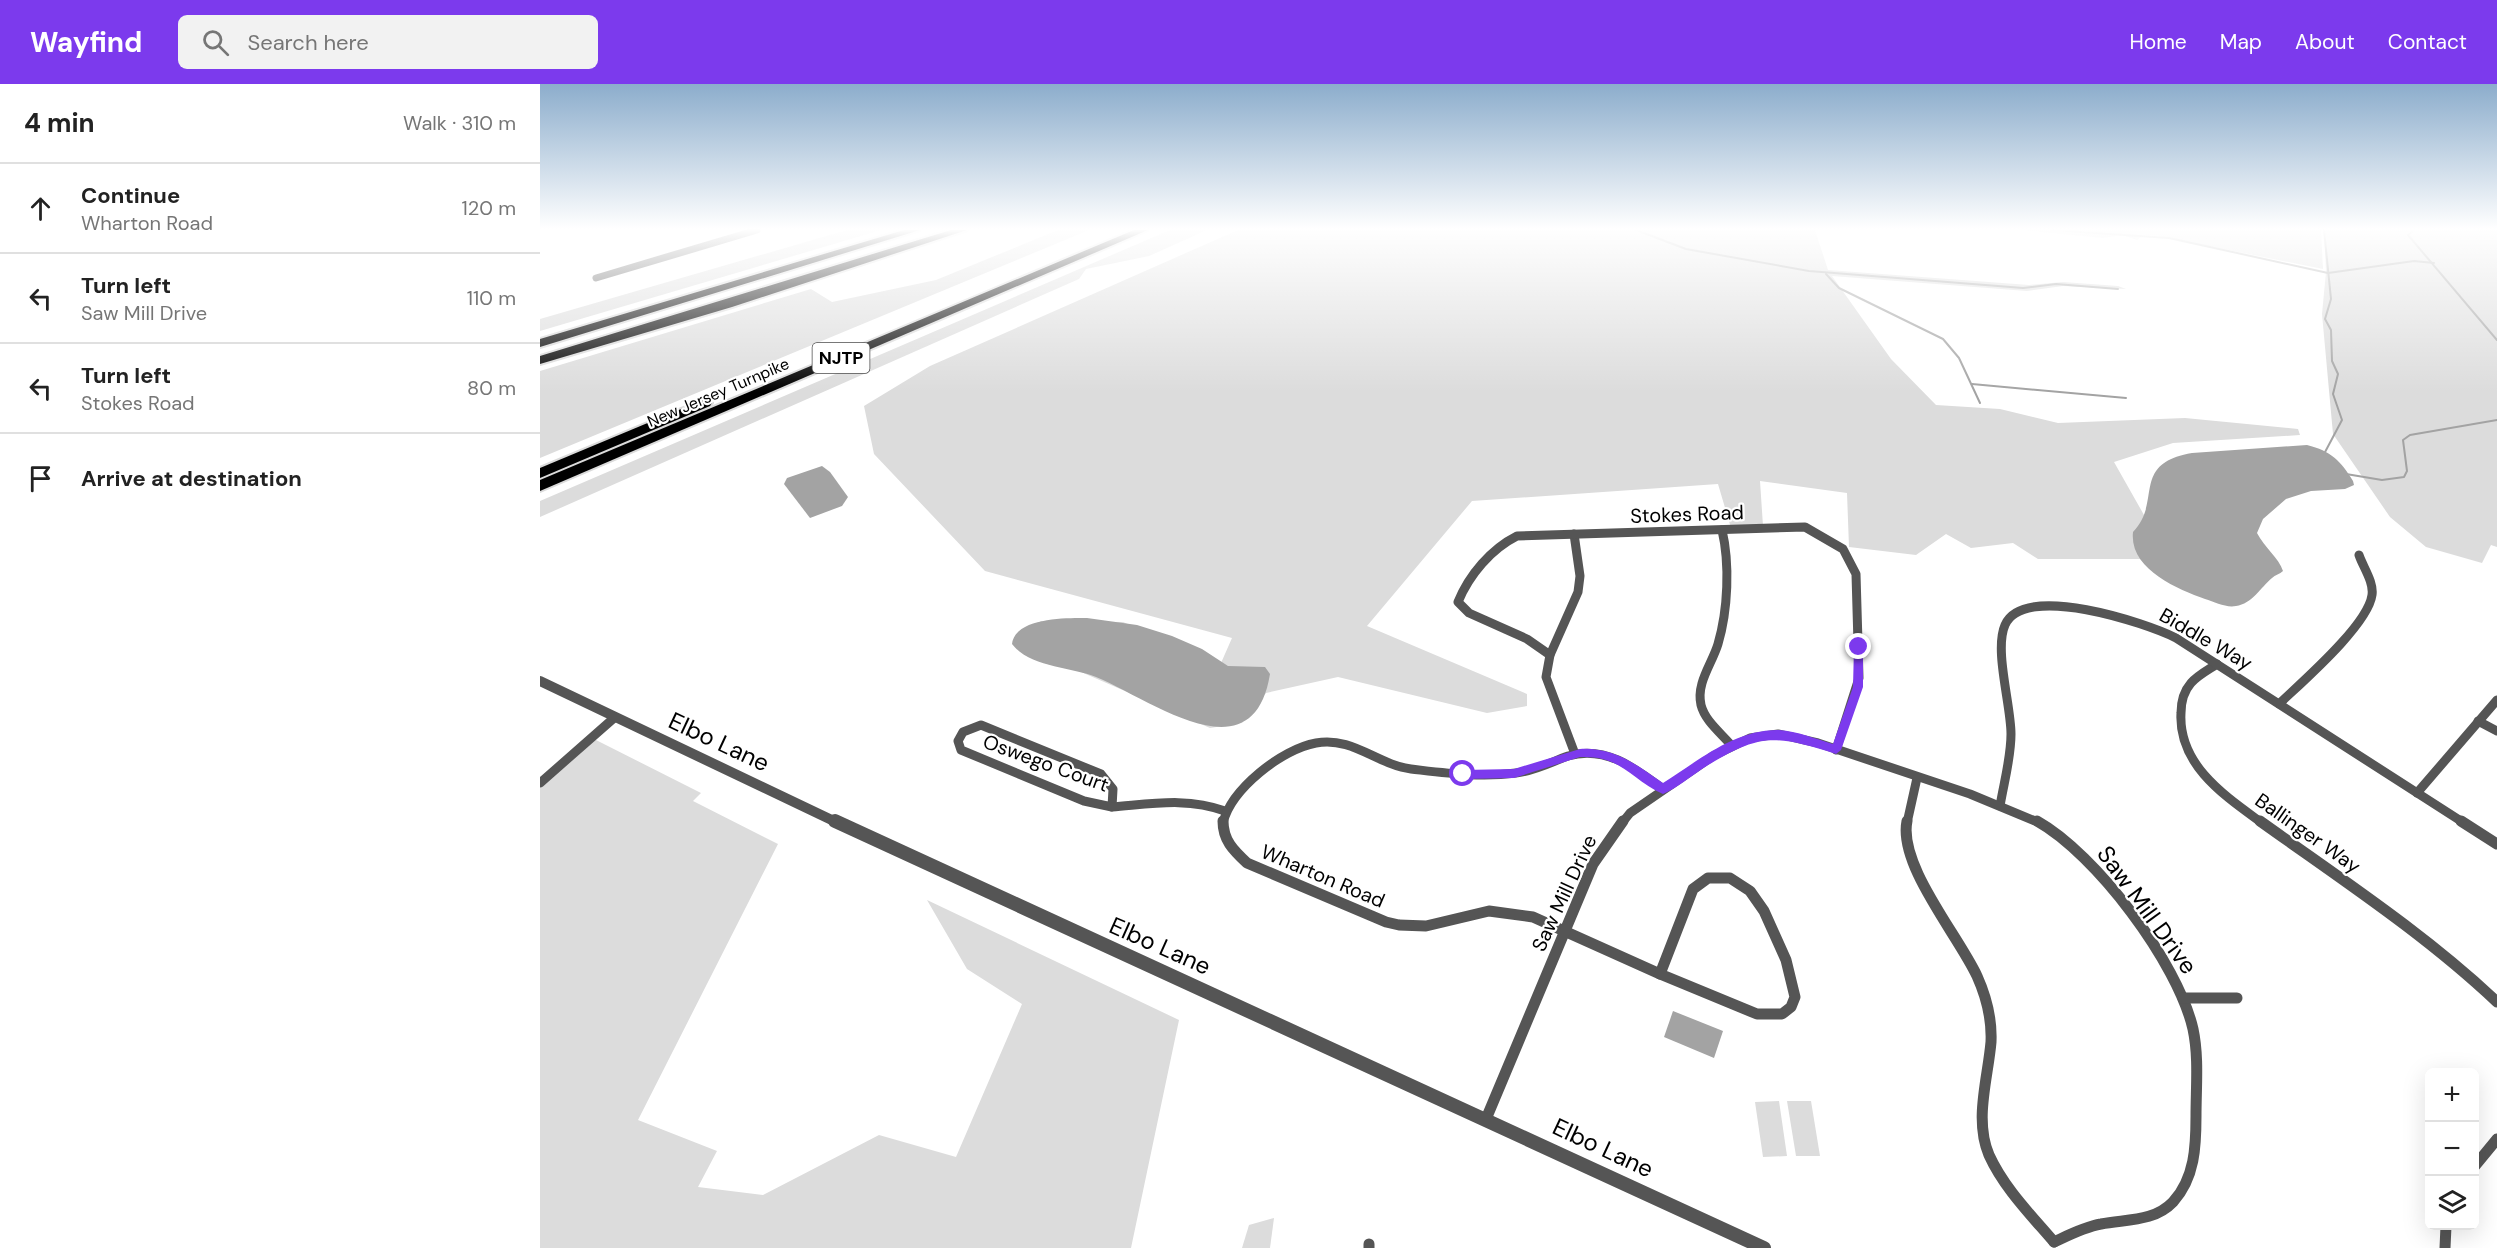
<!DOCTYPE html>
<html lang="en">
<head>
<meta charset="utf-8">
<style>
  body { margin:0; font-family:"DM Sans",sans-serif; background:#f2f2f2; color:#222 }
  .controls { position:absolute; right:18px; bottom:18px; display:grid; overflow:hidden; border-radius:9px; box-shadow:0 6px 24px #0002 }
  .controls button { width:54px; height:54px; display:grid; place-items:center; padding:0; border:0; border-bottom:2px solid #e0e0e0; background:#fff; color:#222; font:30px sans-serif }
  .stop { position:absolute; width:18px; height:18px; margin:-14px; border:4px solid #7c3aed; border-radius:50%; background:#fff }
  .stop.end { background:#7c3aed; border-color:#fff; box-shadow:0 2px 6px #0008 }
  .list { margin:0; padding:0; list-style:none }
  h2 { display:flex; justify-content:space-between; align-items:center; height:78px; margin:0; padding:0 24px; font-size:26px }
  h2 small { font-size:20px; font-weight:400; color:#767676 }
  .list li { display:grid; grid-template-columns:39px 1fr auto; gap:18px; align-items:center; box-sizing:border-box; height:90px; padding:0 24px; border-top:2px solid #e0e0e0 }
  .list b { display:block; font-size:22px; white-space:nowrap }
  .list p { margin:0; font-size:20px; white-space:nowrap; color:#767676 }
  .list em { font-size:20px; font-style:normal; color:#767676 }
  .icon { flex:none; width:33px; height:33px; fill:none; stroke:currentColor; stroke-width:2; stroke-linecap:round; stroke-linejoin:round }
  .map { position:relative; flex:none; width:1957px; height:1164px; overflow:hidden }
  header { display:flex; align-items:center; gap:36px; box-sizing:border-box; height:84px; padding:0 30px; background:#7c3aed; color:#fff }
  header strong { font-size:28px }
  nav { display:flex; gap:33px; margin-inline-start:auto; font-size:21px }
  .search { width:420px; height:54px; background:#f2f2f2; display:flex; align-items:center; gap:15px; box-sizing:border-box; padding:0 21px; border-radius:9px; color:#767676; font-size:22px }
  main { display:flex }
  aside { flex:1; background:#fff }
  .map>svg:first-child { display:block }
  .green { fill:#dcdcdc }
  .water { fill:#a3a3a3 }
  .lines { fill:none; stroke-linecap:round; stroke-linejoin:round }
  .stream { stroke:#a3a3a3; stroke-width:2 }
  .motorway-casing { stroke:#dbdbdb; stroke-width:4 }
  .minor-far2 { stroke:#555; stroke-width:7 }
  .minor-far1 { stroke:#555; stroke-width:9 }
  .minor { stroke:#555; stroke-width:11 }
  .tertiary-far1 { stroke:#555; stroke-width:10 }
  .tertiary { stroke:#555; stroke-width:14 }
  .motorway { fill:#000; fill-rule:evenodd }
  .route { fill:#7c3aed }
  .labels { text-anchor:middle; stroke-width:4.5; stroke-linejoin:round; paint-order:stroke }
  .far-street-label { font-size:16px; fill:#000; stroke:#fff }
  .shield { fill:#fff; stroke:#4c4c4c; stroke-width:1.5 }
  .shield-label { font-size:18px; font-weight:bold; fill:#000 }
  .street-label { font-size:20px; fill:#000; stroke:#fff }
  .near-street-label { font-size:24px; fill:#000; stroke:#fff }
</style>
</head>
<body>
<header>
<strong>Wayfind</strong>
<div class="search"><svg class="icon" aria-label="search" viewBox="0 0 24 24"><circle cx="10" cy="10" r="6"/><path d="M15 15l6 6"/></svg>Search here</div>
<nav><a>Home</a><a>Map</a><a>About</a><a>Contact</a></nav>
</header>
<main>
<aside>
<h2>4 min<small>Walk · 310 m</small></h2>
<ul class="list">
<li><svg class="icon" aria-label="ahead" viewBox="0 0 24 24"><path d="M12 20V5M6 11l6-6 6 6"/></svg><div><b>Continue</b><p>Wharton Road</p></div><em>120 m</em></li>
<li><svg class="icon" aria-label="left" viewBox="0 0 24 24"><path d="M17 20v-9H6M10 6l-5 5 5 5"/></svg><div><b>Turn left</b><p>Saw Mill Drive</p></div><em>110 m</em></li>
<li><svg class="icon" aria-label="left" viewBox="0 0 24 24"><path d="M17 20v-9H6M10 6l-5 5 5 5"/></svg><div><b>Turn left</b><p>Stokes Road</p></div><em>80 m</em></li>
<li><svg class="icon" aria-label="arrive" viewBox="0 0 24 24"><path d="M6 21V4h12l-3 4 3 4H6"/></svg><div><b>Arrive at destination</b></div></li>
</ul>
</aside>
<div class="map">
<svg width="1957" height="1164" viewBox="0 0 1957 1164">
  <rect width="100%" height="100%" fill="#fff"/>
  <g class="green">
    <polygon points="307,146 341,146 0,247 0,235"/>
    <polygon points="518,146 549,146 0,374 0,287 271,205 292,218 396,196"/>
    <polygon points="630,146 667,146 609,172 546,185 539,195 0,433 0,417"/>
    <polygon points="698,146 1275,146 1288,186 1489,201 1523,198 1578,202 1586,205 1523,202 1487,207 1292,192 1351,275 1396,321 1460,325 1518,339 1645,334 1758,345 1760,351 1633,359 1574,378 1604,431 1601,475 1498,475 1473,459 1431,464 1406,450 1376,471 1309,463 1307,409 1220,397 1223,442 1191,444 1178,400 932,417 827,542 987,610 987,622 947,629 798,593 726,609 702,639 670,644 472,558 501,537 583,538 681,579 692,554 445,487 334,370 324,322 390,282"/>
    <polygon points="1483,146 1781,146 1783,185 1619,152 1580,149 1604,151 1597,156 1582,151 1563,154"/>
    <polygon points="1784,146 1957,146 1957,463 1951,461 1942,479 1886,463 1850,433 1793,350 1782,230 1786,188"/>
    <polygon points="52,654 161,709 153,717 238,760 98,1036 177,1067 158,1103 223,1111 339,1051 416,1073 482,920 427,885 387,816 639,936 591,1164 0,1164 0,700"/>
    <polygon points="1239,1017 1247,1072 1223,1073 1215,1018"/>
    <polygon points="1247,1017 1271,1017 1280,1072 1256,1072"/>
    <polygon points="734,1134 730,1164 702,1164 709,1141"/>
  </g>
  <g class="water">
    <path d="M1767 361C1791 367 1801 377 1813 397L1814 401 1805 405 1771 407 1746 415 1723 435 1717 449C1724 463 1739 474 1743 487 1740 490 1735 491 1732 494 1721 503 1712 520 1696 522 1686 524 1675 518 1665 515 1637 505 1589 485 1593 448 1623 417 1590 380 1652 369Z"/>
    <polygon points="282,382 290,388 308,413 302,422 270,434 244,400 247,394"/>
    <path d="M547 534 597 541 632 552 662 565 688 582 725 583 730 590C713 695 610 615 556 593 531 583 489 583 472 560 475 533 528 534 547 534Z"/>
    <polygon points="1133,927 1183,947 1174,974 1124,953"/>
  </g>
  <g class="lines">
    <g class="stream">
      <polyline points="1096,146 1146,165 1269,187 1483,204 1516,200 1578,205"/>
      <polyline points="1512,146 1629,154 1788,189 1874,177 1894,179"/>
      <polyline points="1784,146 1791,215 1785,235 1791,246 1792,277 1798,290 1793,310 1802,336 1784,370"/>
      <polyline points="1874,146 1868,151 1957,256"/>
      <polyline points="1286,190 1299,204 1403,255 1419,274 1440,319"/>
      <polyline points="1432,300 1586,314"/>
      <polyline points="1806,390 1842,396 1864,393 1867,387 1863,356 1870,351 1957,336"/>
    </g>
    <defs>
      <g id="motorway">
        <polygon points="364,146 380,146 0,263 0,255"/>
        <polygon points="411,146 427,146 192,223 0,280 0,272"/>
        <polygon points="594,146 608,146 0,407 0,396"/>
        <polygon points="165,315 172,319 170,322 0,394 0,384"/>
      </g>
    </defs>
    <use href="#motorway" class="motorway-casing"/>
    <polyline class="minor-far2" points="56,194 217,146"/>
    <g class="minor-far1">
      <path d="M1182 446C1190 480 1188 526 1178 560 1172 580 1156 599 1161 621 1165 637 1181 649 1191 661"/>
      <polyline points="1034,450 1040,492 1038,508 1010,571 1006,593 1035,670"/>
      <path d="M1010 571 987 555 929 529 918 518C929 491 951 465 977 452L1265 443 1303 465 1316 490 1319 594 1296 666"/>
      <path d="M1677 580C1668 586 1658 591 1651 599 1644 607 1641 618 1641 629 1638 681 1685 712 1722 739"/>
      <path d="M1739 620C1762 598 1828 541 1832 511 1834 498 1823 483 1819 471"/>
      <polyline points="1938,637 1957,647"/>
      <polygon points="441,641 561,690 573,705 572,723 544,717 421,666 418,657 423,648"/>
      <polyline points="0,699 74,634"/>
      <polyline points="1877,709 1957,616"/>
      <path d="M1460 722C1464 698 1471 674 1471 650 1471 621 1454 566 1465 541 1484 498 1606 539 1636 554L1924 739"/>
      <path d="M572 723C611 720 647 713 685 727"/>
      <path d="M683 739C691 705 742 665 776 659 812 652 838 681 871 685 906 689 941 694 976 689 995 687 1011 678 1028 672 1065 661 1095 684 1123 705"/>
      <polyline points="1082,739 1090,729 1173,672 1210,654 1238,650 1278,659 1430,710 1500,739"/>
      <polyline points="1367,739 1377,694"/>
    </g>
    <g class="minor">
      <path d="M683 737C683 756 693 766 707 779L846 838 859 841 886 842 949 827 993 833 1120 890"/>
      <path d="M1367 737C1358 781 1418 851 1437 892 1446 912 1452 936 1451 958 1448 994 1434 1036 1449 1071 1464 1104 1491 1131 1514 1158"/>
      <path d="M1497 737C1556 770 1638 879 1653 945 1659 973 1656 1003 1656 1032 1656 1062 1655 1094 1633 1118 1614 1138 1586 1135 1561 1140 1544 1143 1529 1151 1514 1158"/>
      <path d="M1720 737C1801 795 1885 850 1957 918"/>
      <polyline points="1921,737 1957,760"/>
      <polygon points="1168,794 1190,794 1210,807 1224,827 1246,876 1255,913 1251,923 1242,930 1217,930 1120,890 1153,805"/>
      <polyline points="1643,914 1697,914"/>
      <polyline points="946,1035 1053,780 1083,737"/>
      <polyline points="1934,1083 1957,1055"/>
      <polyline points="829,1160 829,1164"/>
      <polyline points="1905,1164 1906,1142"/>
    </g>
    <polyline class="tertiary-far1" points="0,597 298,739"/>
    <polyline class="tertiary" points="295,737 1224,1164"/>
    <use href="#motorway" class="motorway"/>
  </g>
  <linearGradient id="sky" x2="0" y2="1"><stop stop-color="#8cadcc"/><stop offset="0.47" stop-color="#fff"/><stop offset="1" stop-color="#fff" stop-opacity="0"/></linearGradient>
  <rect width="1957" height="308" fill="url(#sky)"/>
  <path class="route" d="M1319 560 1323 563V603L1301 666 1296 670C1233 650 1219 649 1162 685 1150 693 1137 704 1123 710 1091 696 1082 671 1040 673L974 694 923 695 918 690 923 686 974 685 1040 665C1074 663 1097 681 1123 699 1158 677 1195 645 1239 646 1257 647 1276 655 1293 660L1313 603 1314 563Z"/>
  <g class="labels">
    <g class="far-street-label">
      <text transform="translate(178 308) rotate(-23)" y="6">New Jersey Turnpike</text>
    </g>
    <rect class="shield" x="272.5" y="259" width="57" height="30" rx="4.5"/>
    <g class="shield-label">
      <text x="301" y="280">NJTP</text>
    </g>
    <g class="street-label">
      <text transform="translate(1147 430) rotate(-2)" y="7">Stokes Road</text>
      <text transform="translate(1666 555) rotate(30)" y="7">Biddle Way</text>
      <text transform="translate(506 679) rotate(20)" y="7">Oswego Court</text>
      <text transform="translate(1768 749) rotate(35)" y="7">Ballinger Way</text>
      <text transform="translate(783 792) rotate(23)" y="7">Wharton Road</text>
      <text transform="translate(1024 809) rotate(-65)" y="7">Saw Mill Drive</text>
    </g>
    <g class="near-street-label">
      <text transform="translate(179 658) rotate(25)" y="8">Elbo Lane</text>
      <text transform="translate(1607 826) rotate(54)" y="8">Saw Mill Drive</text>
      <text transform="translate(620 862) rotate(24)" y="8">Elbo Lane</text>
      <text transform="translate(1063 1064) rotate(25)" y="8">Elbo Lane</text>
    </g>
  </g>
</svg>
<div class="controls">
<button>+</button>
<button>−</button>
<button><svg class="icon" aria-label="layers" viewBox="0 0 24 24"><path d="M12 4l9 5-9 5-9-5zM3 14l9 5 9-5"/></svg></button>
</div>
<div class="stop" style="left:923px;top:690px"></div>
<div class="stop end" style="left:1319px;top:563px"></div>
</div>
</main>
</body>
</html>
